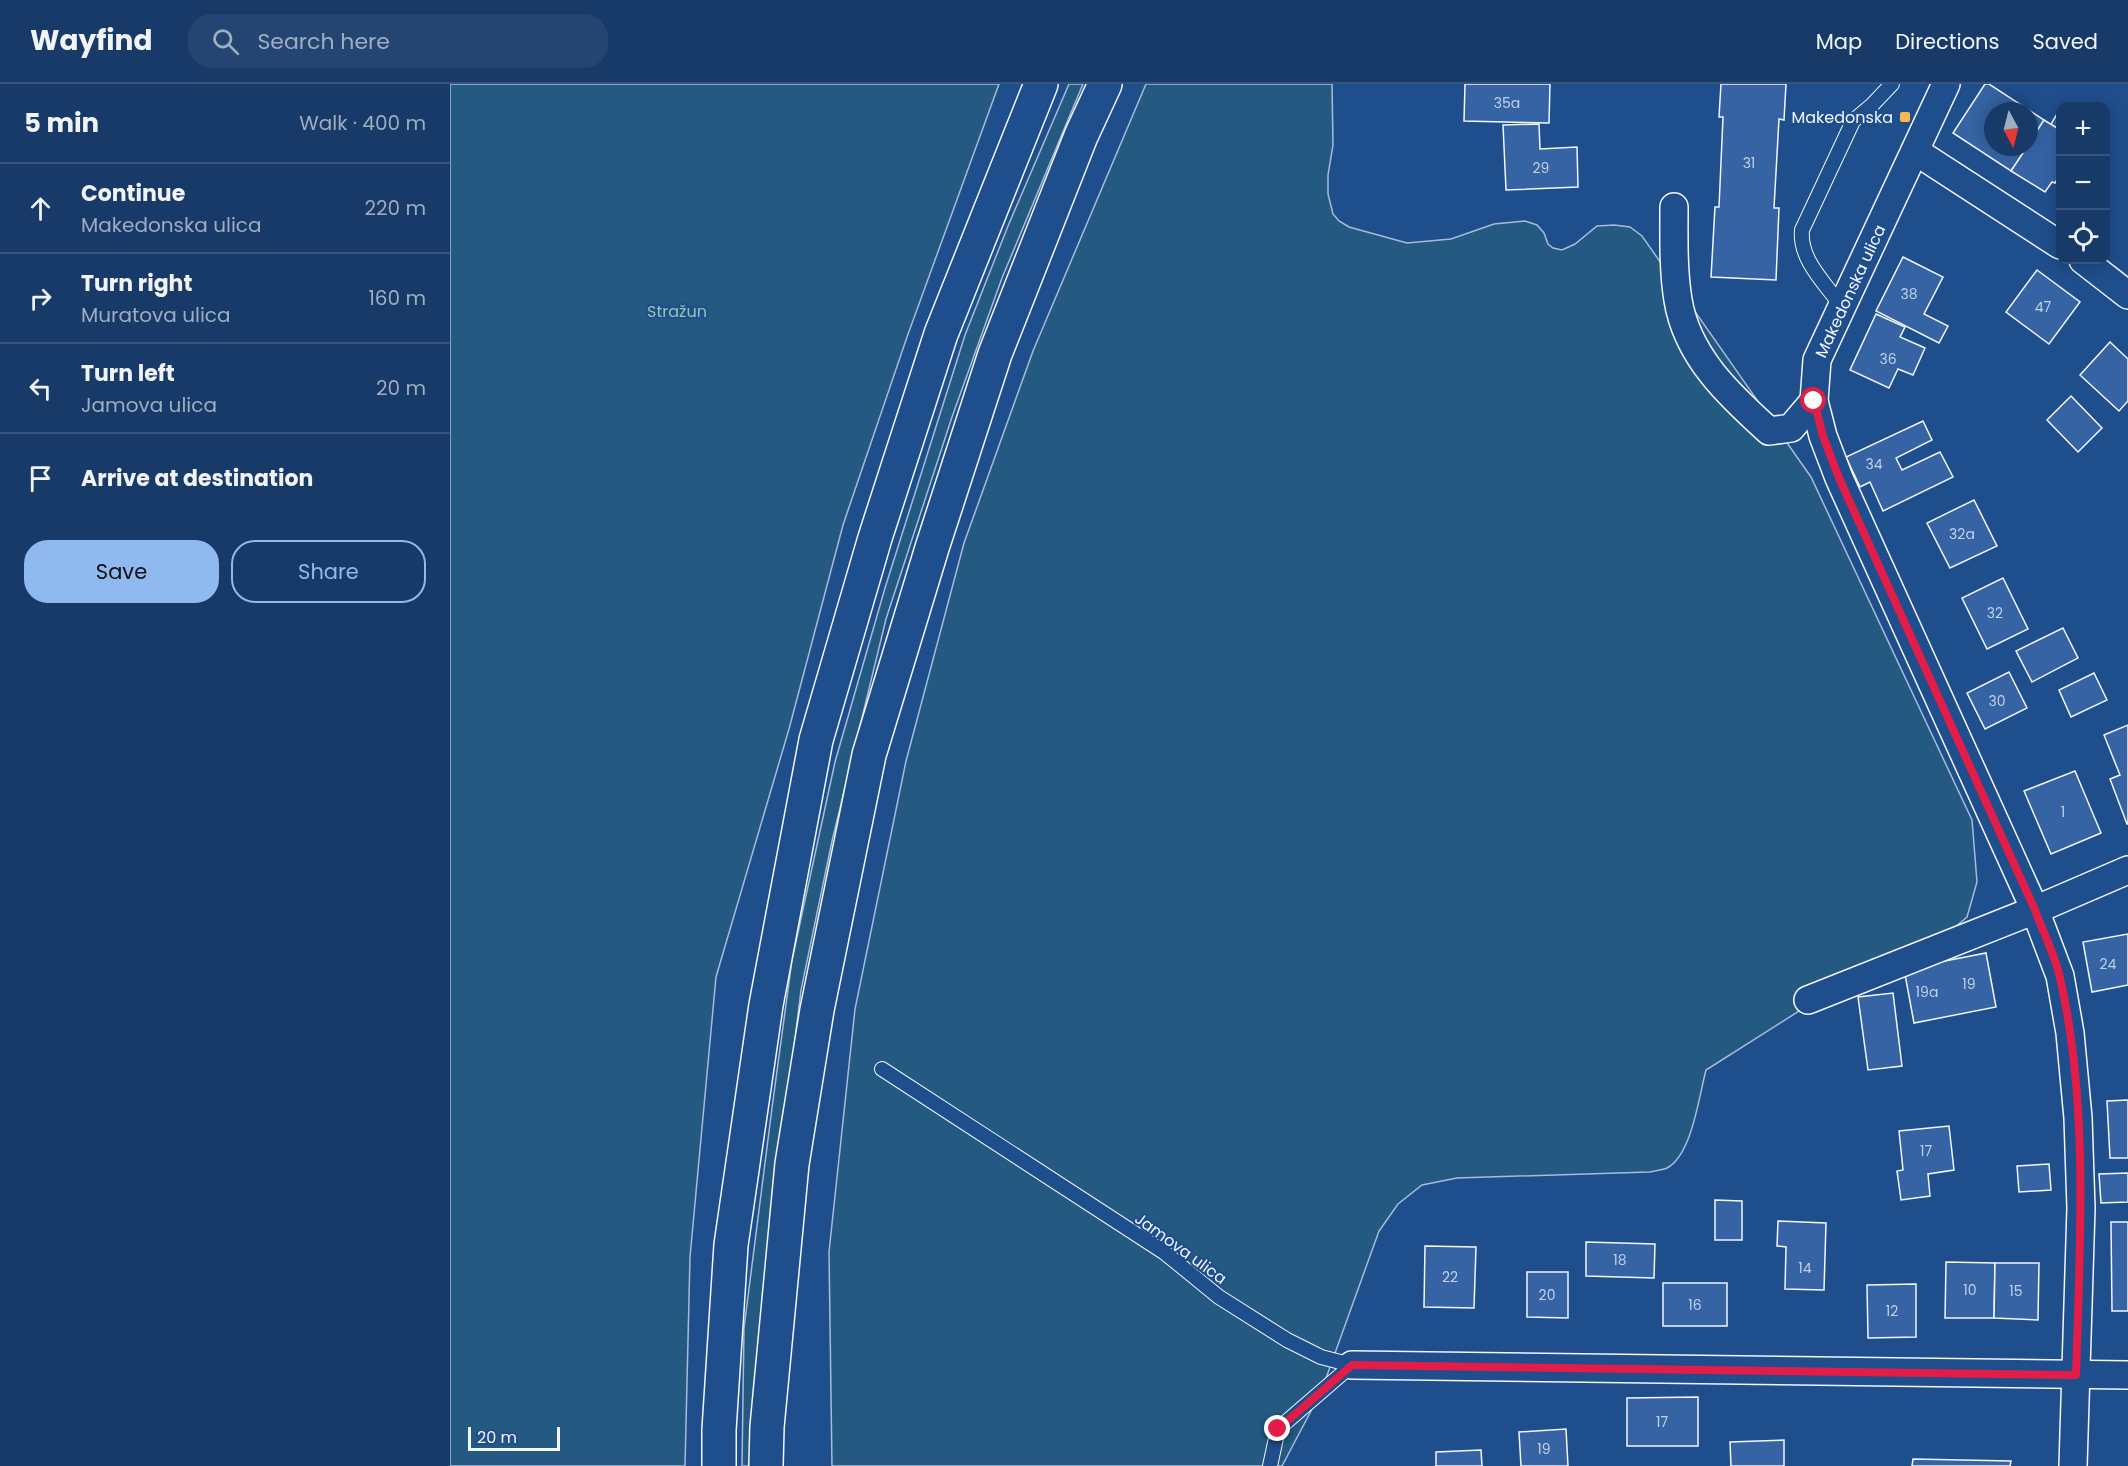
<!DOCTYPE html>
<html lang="en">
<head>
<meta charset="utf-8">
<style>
  body { margin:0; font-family:Poppins,sans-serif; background:#244571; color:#f1f3f6 }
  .controls { position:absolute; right:18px; top:18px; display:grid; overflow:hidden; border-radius:12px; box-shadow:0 3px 15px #0003 }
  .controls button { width:54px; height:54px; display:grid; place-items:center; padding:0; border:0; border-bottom:2px solid #36547d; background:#173a69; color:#f1f3f6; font:30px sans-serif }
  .compass { position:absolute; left:1534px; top:18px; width:54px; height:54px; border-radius:50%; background:#173a69; box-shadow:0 3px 15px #0003; rotate:173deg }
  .scale { position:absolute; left:18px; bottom:15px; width:92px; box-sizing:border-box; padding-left:6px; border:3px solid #f2f6ff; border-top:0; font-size:16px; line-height:21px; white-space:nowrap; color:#f2f6ff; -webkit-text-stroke:4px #1f4e8c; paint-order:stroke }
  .stop { position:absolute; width:18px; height:18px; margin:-14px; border:4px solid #e11d48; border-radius:50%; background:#fff }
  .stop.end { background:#e11d48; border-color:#fff; box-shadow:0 2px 6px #0008 }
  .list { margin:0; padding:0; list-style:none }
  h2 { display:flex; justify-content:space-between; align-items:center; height:78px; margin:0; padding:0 24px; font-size:26px }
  h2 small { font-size:20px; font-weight:400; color:#9eadc0 }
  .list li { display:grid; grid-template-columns:39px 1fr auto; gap:18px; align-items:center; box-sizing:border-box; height:90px; padding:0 24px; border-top:2px solid #36547d }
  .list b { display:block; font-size:22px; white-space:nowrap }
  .list p { margin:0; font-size:20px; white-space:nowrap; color:#9eadc0 }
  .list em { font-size:20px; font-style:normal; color:#9eadc0 }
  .actions { display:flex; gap:12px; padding:18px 24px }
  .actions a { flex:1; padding:14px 0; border:2px solid #90b9f0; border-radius:24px; text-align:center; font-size:21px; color:#90b9f0 }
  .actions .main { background:#90b9f0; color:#111 }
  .icon { flex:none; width:33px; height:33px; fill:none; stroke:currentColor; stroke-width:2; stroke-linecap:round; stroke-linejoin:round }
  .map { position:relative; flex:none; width:1678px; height:1382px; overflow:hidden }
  header { display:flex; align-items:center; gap:36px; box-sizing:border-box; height:84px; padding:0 30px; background:#173a69; border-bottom:2px solid #36547d }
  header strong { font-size:28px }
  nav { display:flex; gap:33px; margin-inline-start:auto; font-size:21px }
  .search { width:420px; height:54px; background:#244571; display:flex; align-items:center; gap:15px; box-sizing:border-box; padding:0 21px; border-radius:24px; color:#9eadc0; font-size:22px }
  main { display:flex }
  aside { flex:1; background:#173a69 }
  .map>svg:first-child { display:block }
  .green { fill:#245a82; stroke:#a8bbd7; stroke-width:1.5 }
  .building { fill:#3563a3; stroke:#f2f6ff; stroke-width:1.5 }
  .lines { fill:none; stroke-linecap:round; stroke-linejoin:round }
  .service-casing { stroke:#f2f6ff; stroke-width:16 }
  .minor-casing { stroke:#f2f6ff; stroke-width:30 }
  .trunk-casing { stroke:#f2f6ff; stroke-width:36 }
  .service { stroke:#1f4e8c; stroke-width:14 }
  .minor { stroke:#1f4e8c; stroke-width:27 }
  .trunk { stroke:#1f4e8c; stroke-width:33 }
  .route { stroke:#e11d48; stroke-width:8 }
  .poi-dot { fill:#ffb74d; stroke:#1f4e8c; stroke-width:2 }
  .labels { text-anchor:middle; stroke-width:4.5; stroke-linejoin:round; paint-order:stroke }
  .number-label { font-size:14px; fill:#c3d1e8 }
  .poi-label { font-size:16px; fill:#f2f6ff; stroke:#1f4e8c; text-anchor:end }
  .street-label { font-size:16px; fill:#f2f6ff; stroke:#1f4e8c }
  .park-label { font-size:16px; fill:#97c8a6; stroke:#1f4e8c }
</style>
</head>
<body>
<header>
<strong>Wayfind</strong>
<div class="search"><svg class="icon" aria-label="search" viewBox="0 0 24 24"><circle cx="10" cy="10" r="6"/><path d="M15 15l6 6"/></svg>Search here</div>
<nav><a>Map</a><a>Directions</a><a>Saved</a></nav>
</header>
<main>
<aside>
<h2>5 min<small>Walk · 400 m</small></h2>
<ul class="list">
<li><svg class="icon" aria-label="ahead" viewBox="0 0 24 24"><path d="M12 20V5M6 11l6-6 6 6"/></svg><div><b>Continue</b><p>Makedonska ulica</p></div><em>220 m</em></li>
<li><svg class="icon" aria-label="right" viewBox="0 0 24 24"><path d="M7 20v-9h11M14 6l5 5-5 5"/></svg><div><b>Turn right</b><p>Muratova ulica</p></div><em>160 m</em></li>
<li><svg class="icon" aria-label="left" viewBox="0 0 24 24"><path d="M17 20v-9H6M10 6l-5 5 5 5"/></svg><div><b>Turn left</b><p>Jamova ulica</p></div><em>20 m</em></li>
<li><svg class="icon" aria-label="arrive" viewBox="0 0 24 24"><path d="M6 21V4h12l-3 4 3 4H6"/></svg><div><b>Arrive at destination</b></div></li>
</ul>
<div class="actions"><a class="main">Save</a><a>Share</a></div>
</aside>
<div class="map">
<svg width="1678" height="1382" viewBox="0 0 1678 1382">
  <rect width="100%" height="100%" fill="#1f4e8c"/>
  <g class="green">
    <polygon points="0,0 549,0 457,253 393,441 339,645 266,893 240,1173 235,1382 0,1382"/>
    <polygon points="619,0 633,0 552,194 502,333 436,535 382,757 351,906 337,1020 303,1382 292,1382 294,1244 322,1024 342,876 385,678 435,504 515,251 558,142"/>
    <path d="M696 0H882L883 61 878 91V110L883 130 889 137 899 143 957 159 1001 155 1044 140 1075 137 1087 141 1094 149 1098 160 1103 164 1112 166 1125 160 1147 142 1164 141 1180 143 1192 152 1361 393 1522 736 1527 798 1517 833 1492 854 1428 877 1256 986C1249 1012 1242 1071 1217 1084 1212 1086 1205 1087 1199 1088L1007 1094 972 1101 948 1120 929 1147 871 1308 832 1382H382L379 1168 405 925 456 677 514 459 583 267Z"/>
  </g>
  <g class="building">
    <polygon points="1015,0 1100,0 1099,39 1014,37"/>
    <polygon points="1271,0 1336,0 1334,36 1329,35 1324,124 1329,124 1326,196 1261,193 1265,123 1269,123 1273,33 1269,33"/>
    <polygon points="1535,0 1539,0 1594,36 1579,59 1579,27 1543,27 1543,63 1577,63 1561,87 1503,49"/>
    <polygon points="1610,25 1610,46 1601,40"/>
    <polygon points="1594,36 1610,46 1610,91 1605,99 1602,98 1595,108 1561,87 1577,63 1579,63 1579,59"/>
    <polygon points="1089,40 1090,65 1127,63 1128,103 1056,106 1053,41"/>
    <polygon points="1453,173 1493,193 1474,230 1498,242 1489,259 1426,227"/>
    <polygon points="1587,186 1630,218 1599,260 1556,228"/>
    <polygon points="1426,230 1455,243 1450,253 1475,264 1463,291 1448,285 1439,304 1400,286"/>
    <polygon points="1660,258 1678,275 1678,317 1669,327 1630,291"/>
    <polygon points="1621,312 1652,344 1628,368 1597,336"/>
    <polygon points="1473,337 1482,356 1446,374 1452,386 1490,368 1503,393 1433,427 1420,398 1410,403 1396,373"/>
    <polygon points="1524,416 1547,462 1500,484 1477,439"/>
    <polygon points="1553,494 1578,545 1537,565 1512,514"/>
    <polygon points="1613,544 1628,574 1582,598 1566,567"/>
    <polygon points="1559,588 1577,624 1535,645 1517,609"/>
    <polygon points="1644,589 1657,616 1621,633 1609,606"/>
    <polygon points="1678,641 1678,740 1677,740 1660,695 1670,691 1654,651"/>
    <polygon points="1625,687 1651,749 1601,770 1574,707"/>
    <polygon points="1678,850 1678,901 1642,908 1633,858"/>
    <polygon points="1536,869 1546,923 1464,939 1454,885"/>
    <polygon points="1443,909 1452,982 1418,986 1408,913"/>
    <polygon points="1678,1016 1678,1074 1660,1074 1657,1017"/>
    <polygon points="1499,1042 1504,1086 1478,1090 1480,1112 1451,1116 1447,1087 1453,1086 1449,1047"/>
    <polygon points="1599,1080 1601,1106 1569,1108 1567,1082"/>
    <polygon points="1678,1089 1678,1118 1651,1119 1649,1090"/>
    <polygon points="1265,1116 1292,1117 1292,1156 1265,1156"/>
    <polygon points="1328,1137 1376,1139 1374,1206 1335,1205 1336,1163 1327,1162"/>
    <polygon points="1661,1138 1678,1138 1678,1227 1662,1227"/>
    <polygon points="1136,1158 1205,1160 1204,1194 1136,1192"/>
    <polygon points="975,1162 1026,1163 1024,1224 974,1223"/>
    <polygon points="1496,1178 1545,1179 1544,1234 1495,1234"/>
    <polygon points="1545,1179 1589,1179 1588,1236 1544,1234"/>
    <polygon points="1077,1188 1118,1188 1118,1234 1077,1233"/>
    <rect x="1213" y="1199" width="64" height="43"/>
    <polygon points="1466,1200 1466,1253 1418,1254 1417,1201"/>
    <polygon points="1248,1313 1248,1362 1177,1362 1177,1314"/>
    <polygon points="1116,1345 1118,1382 1071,1382 1069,1348"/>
    <polygon points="1334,1356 1334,1382 1281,1382 1280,1358"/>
    <polygon points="1031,1366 1032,1382 986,1382 986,1368"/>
    <polygon points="1463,1375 1561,1377 1560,1382 1462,1382"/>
  </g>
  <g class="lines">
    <defs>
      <g id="service">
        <path d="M1392 223C1376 200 1349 176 1352 146L1403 37 1422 21 1442 0"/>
        <polyline points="432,985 715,1169 769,1213 837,1256 871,1273 902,1281 828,1345 820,1382"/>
      </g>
      <g id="minor">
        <polyline points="1496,0 1367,276 1364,317 1373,352 1389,394 1585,826 1610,892 1620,949 1628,1034 1631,1124 1623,1382"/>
        <polyline points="1465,67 1610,161"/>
        <path d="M1224 123C1224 154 1223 185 1228 216 1237 272 1279 311 1319 347L1341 344 1364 317"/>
        <polyline points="1633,176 1678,211"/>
        <polyline points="1358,916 1585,826 1678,786"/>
        <polyline points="902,1281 1678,1291"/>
      </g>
      <g id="trunk">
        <polyline points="269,1382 269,1346 281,1161 316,921 366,656 425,454 491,250 591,0"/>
        <polyline points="316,1382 317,1343 342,1080 367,926 419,671 482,464 545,270 631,52 655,0"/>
      </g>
    </defs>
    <use href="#service" class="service-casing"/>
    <use href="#minor" class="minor-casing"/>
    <use href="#trunk" class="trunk-casing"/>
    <use href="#service" class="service"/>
    <use href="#minor" class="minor"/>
    <use href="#trunk" class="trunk"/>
  </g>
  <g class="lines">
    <path class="route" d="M828 1345 902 1281 1626 1291C1630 1162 1639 1020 1610 894 1605 871 1593 848 1585 826L1389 394 1373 352 1364 317"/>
  </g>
  <rect class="poi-dot" x="1449" y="27" width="12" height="12" rx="3"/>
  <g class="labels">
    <g class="number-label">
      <text x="1057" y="24">35a</text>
      <text x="1299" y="84">31</text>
      <text x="1091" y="89">29</text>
      <text x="1459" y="215">38</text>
      <text x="1593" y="228">47</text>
      <text x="1438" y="280">36</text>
      <text x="1424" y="385">34</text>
      <text x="1512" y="455">32a</text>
      <text x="1545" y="534">32</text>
      <text x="1547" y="622">30</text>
      <text x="1613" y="733">1</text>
      <text x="1658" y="885">24</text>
      <text x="1519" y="905">19</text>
      <text x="1477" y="913">19a</text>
      <text x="1476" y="1072">17</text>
      <text x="1170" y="1181">18</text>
      <text x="1355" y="1189">14</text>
      <text x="1000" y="1198">22</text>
      <text x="1520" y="1211">10</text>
      <text x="1566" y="1212">15</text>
      <text x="1097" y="1216">20</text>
      <text x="1245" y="1226">16</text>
      <text x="1442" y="1232">12</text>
      <text x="1212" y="1343">17</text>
      <text x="1094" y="1370">19</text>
    </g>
    <g class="poi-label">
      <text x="1443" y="39">Makedonska</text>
    </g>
    <g class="street-label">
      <text transform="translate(1400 207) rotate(-65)" y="6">Makedonska ulica</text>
      <text transform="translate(731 1164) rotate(36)" y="6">Jamova ulica</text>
    </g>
    <g class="park-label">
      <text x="227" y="233">Stražun</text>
    </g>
  </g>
</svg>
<div class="controls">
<button>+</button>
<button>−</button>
<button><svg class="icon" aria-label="locate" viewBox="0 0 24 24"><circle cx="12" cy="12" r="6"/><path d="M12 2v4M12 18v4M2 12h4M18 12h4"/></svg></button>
</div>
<svg class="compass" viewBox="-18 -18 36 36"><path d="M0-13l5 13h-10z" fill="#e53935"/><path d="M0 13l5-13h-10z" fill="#9eadc0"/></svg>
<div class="scale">20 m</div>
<div class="stop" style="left:1364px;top:317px"></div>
<div class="stop end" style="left:828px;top:1345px"></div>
</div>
</main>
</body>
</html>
